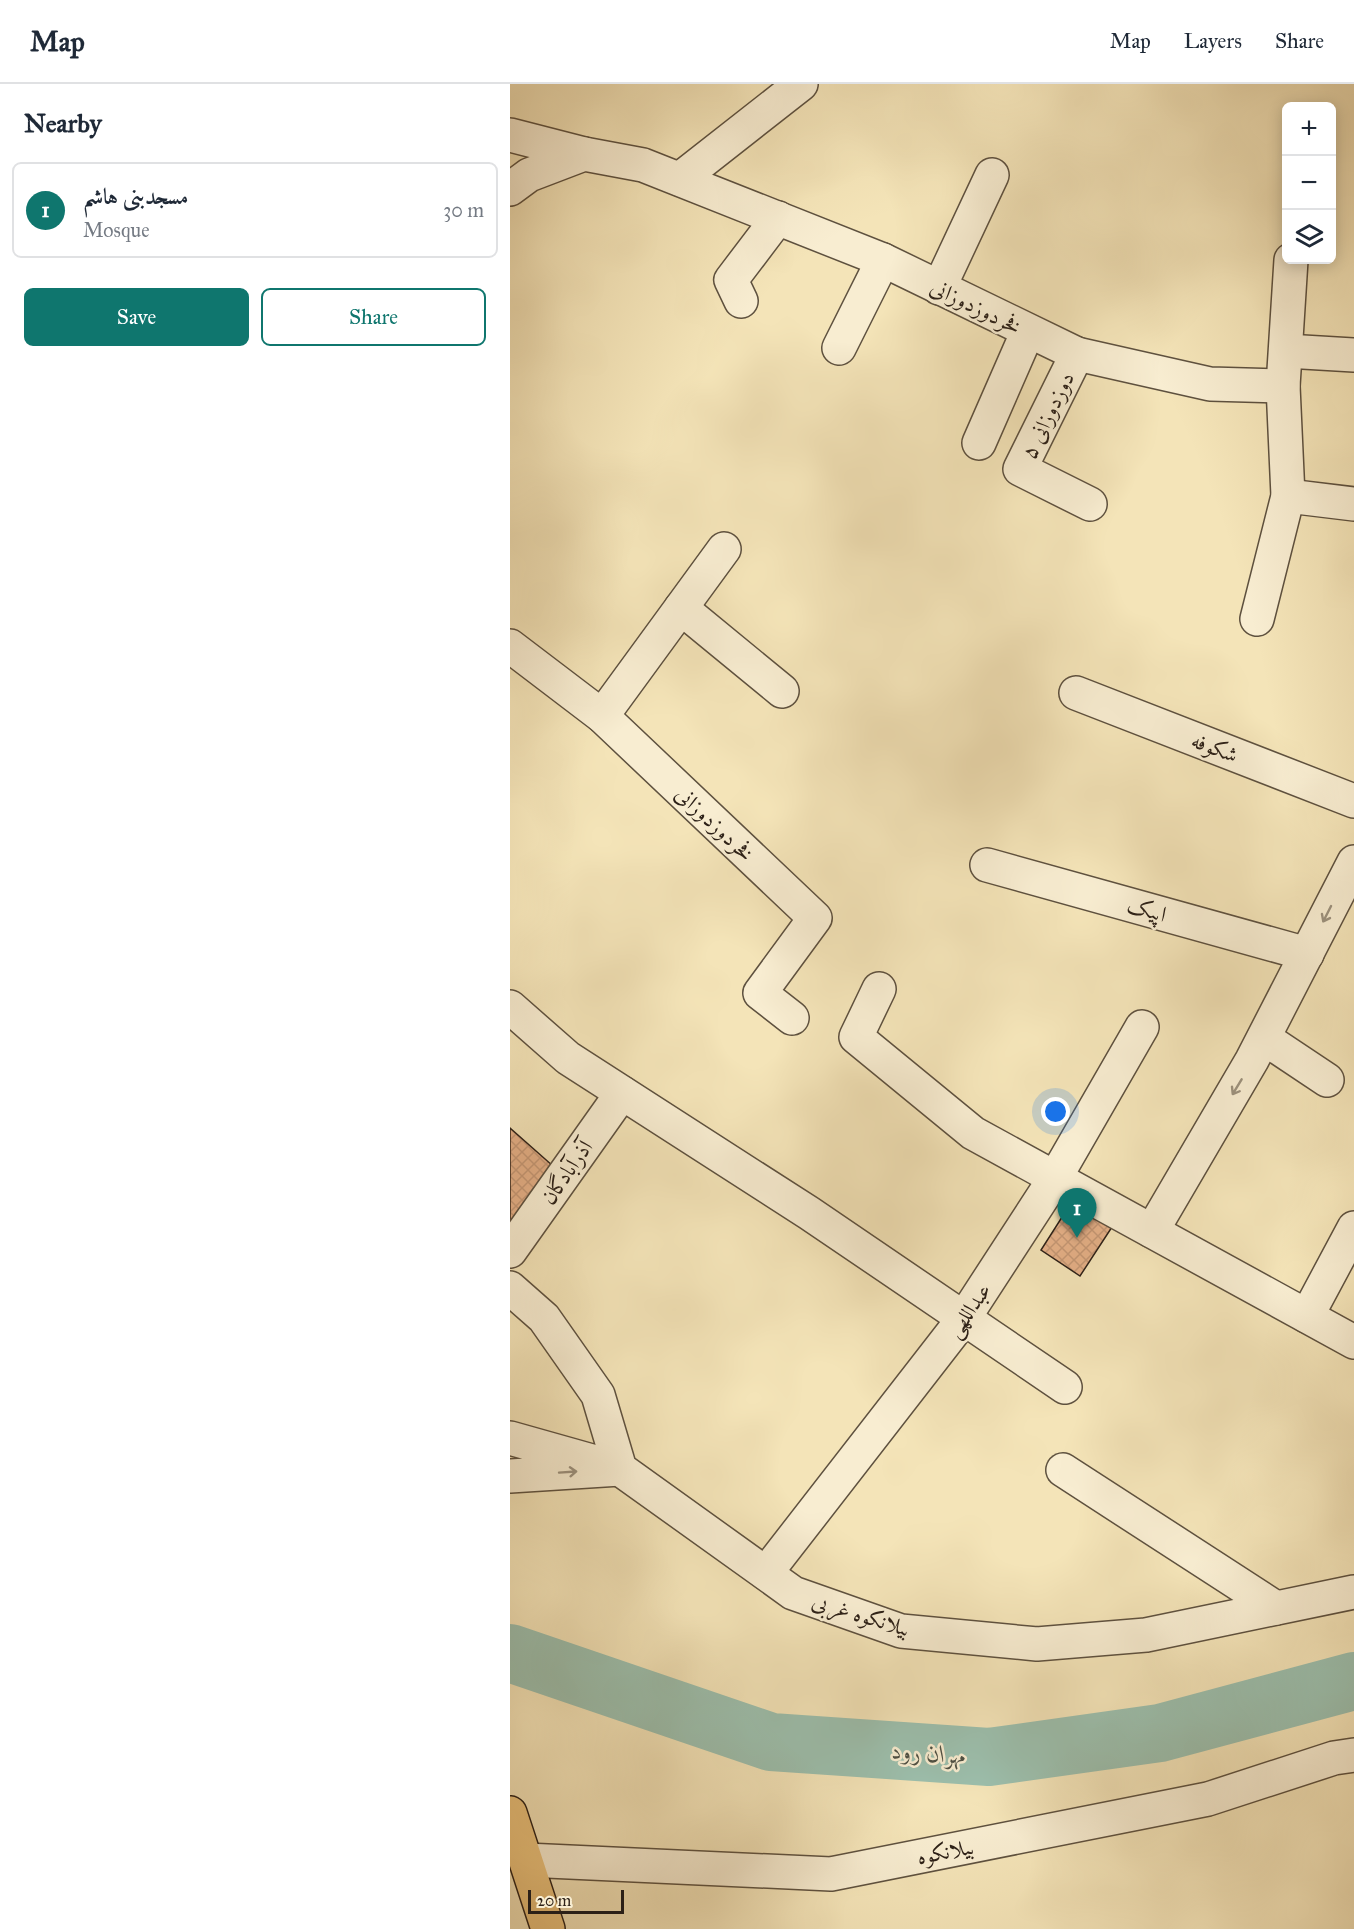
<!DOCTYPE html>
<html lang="en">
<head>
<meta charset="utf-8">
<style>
  body { margin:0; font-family:"IM FELL Great Primer",Amiri,serif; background:#f2f2f3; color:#1f2937 }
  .controls { position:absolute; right:18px; top:18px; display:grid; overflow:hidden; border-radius:9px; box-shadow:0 3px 15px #0003 }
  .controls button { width:54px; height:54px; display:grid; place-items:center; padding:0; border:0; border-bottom:2px solid #e0e1e3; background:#fff; color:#1f2937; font:30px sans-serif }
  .scale { position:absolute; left:18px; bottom:15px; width:96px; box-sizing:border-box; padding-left:6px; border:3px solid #2c2017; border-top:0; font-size:16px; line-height:21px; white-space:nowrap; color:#2c2017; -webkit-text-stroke:4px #f8edd1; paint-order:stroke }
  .you { position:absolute; left:546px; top:1028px; width:21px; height:21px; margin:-15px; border:4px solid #fff; border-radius:50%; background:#1a73e8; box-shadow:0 0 0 9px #1a73e833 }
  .badge { display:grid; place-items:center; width:39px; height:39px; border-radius:50%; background:#0f766e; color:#fff; font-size:20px; font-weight:700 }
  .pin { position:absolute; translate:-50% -50px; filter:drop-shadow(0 2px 3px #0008) }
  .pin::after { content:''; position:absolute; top:32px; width:21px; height:18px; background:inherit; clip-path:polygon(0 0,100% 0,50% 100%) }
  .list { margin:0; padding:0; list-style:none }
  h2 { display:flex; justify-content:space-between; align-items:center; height:78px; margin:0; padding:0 24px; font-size:26px }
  h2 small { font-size:20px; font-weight:400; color:#747a83 }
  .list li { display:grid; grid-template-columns:39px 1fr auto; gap:18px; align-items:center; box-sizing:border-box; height:96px; margin:0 12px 12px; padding:0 12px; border:2px solid #e0e1e3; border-radius:9px }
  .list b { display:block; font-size:22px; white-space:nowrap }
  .list p { margin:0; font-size:20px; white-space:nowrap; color:#747a83 }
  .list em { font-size:20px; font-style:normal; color:#747a83 }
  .actions { display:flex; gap:12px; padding:18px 24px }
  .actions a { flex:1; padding:14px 0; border:2px solid #0f766e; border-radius:9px; text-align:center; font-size:21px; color:#0f766e }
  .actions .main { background:#0f766e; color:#fff }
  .icon { flex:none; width:33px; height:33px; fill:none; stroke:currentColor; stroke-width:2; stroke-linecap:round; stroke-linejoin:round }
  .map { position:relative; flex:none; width:844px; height:1845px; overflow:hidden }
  header { display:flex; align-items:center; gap:36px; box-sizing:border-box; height:84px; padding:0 30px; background:#fff; border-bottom:2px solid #e0e1e3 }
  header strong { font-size:28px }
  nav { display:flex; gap:33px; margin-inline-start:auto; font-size:21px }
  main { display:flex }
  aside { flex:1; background:#fff }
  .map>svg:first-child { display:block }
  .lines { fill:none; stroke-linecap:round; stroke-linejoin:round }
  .river { stroke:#9cbfad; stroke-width:58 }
  .building { fill:url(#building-cross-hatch); stroke:#2c2017; stroke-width:1.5 }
  .minor-casing { stroke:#5e513f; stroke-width:36 }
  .highway-casing { stroke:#2c2017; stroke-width:36 }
  .minor { stroke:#f8edd1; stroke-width:33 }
  .highway { stroke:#eac27c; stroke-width:33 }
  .oneway { stroke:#9c917d }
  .labels { text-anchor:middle; stroke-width:5; stroke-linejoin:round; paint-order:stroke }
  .street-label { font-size:22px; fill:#2c2017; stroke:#f8edd1 }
  .water-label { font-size:24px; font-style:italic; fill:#4e5044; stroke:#f8edd1 }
</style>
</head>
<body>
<header>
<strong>Map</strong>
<nav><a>Map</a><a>Layers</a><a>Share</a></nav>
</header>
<main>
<aside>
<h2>Nearby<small></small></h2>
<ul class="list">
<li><span class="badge">1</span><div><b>مسجدبنی هاشم</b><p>Mosque</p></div><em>30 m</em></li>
</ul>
<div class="actions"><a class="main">Save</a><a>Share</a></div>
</aside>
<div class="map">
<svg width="844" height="1845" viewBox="0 0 844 1845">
  <defs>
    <pattern id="building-cross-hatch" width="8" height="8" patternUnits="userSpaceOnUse" patternTransform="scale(1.5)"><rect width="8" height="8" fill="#e5b087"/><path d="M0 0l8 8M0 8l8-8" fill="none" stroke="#c59774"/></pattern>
  </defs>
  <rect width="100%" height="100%" fill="#f4e4b8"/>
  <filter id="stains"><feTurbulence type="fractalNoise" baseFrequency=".00333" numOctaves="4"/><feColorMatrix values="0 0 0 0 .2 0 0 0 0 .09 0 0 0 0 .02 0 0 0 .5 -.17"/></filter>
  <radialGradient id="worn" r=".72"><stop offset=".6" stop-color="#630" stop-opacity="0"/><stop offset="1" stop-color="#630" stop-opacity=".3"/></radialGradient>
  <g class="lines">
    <polyline class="river" points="0,1569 261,1658 479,1673 650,1649 844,1597"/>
  </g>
  <g class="building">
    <polygon points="0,1044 43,1082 0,1142"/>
    <polygon points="561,1119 602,1143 570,1192 531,1166"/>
  </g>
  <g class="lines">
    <defs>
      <g id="minor">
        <polyline points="0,51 74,70"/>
        <polyline points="170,95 291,0"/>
        <polyline points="0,105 19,91 74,70 133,81 373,176 567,270 700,300 773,302"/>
        <polyline points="429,204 482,91"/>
        <polyline points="231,217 221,196 268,134"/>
        <polyline points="329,264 373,176"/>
        <polyline points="776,267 844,271"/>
        <polyline points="567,270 510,385 580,420"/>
        <polyline points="469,359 518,247"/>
        <polyline points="778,412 844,420"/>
        <polyline points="171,524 272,607"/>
        <polyline points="747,535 778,412 773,302 781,176"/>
        <polyline points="0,562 92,632 305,834 250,909 282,934"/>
        <polyline points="566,609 844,717"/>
        <polyline points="92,632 214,465"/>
        <polyline points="477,781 797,870"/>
        <polyline points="369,905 346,953 463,1049 844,1258"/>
        <polyline points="0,923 58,974 299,1129 555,1303"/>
        <polyline points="754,954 817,996"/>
        <polyline points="642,1147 742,976 844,778"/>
        <polyline points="0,1167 112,1009"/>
        <polyline points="0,1204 34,1234 88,1311 110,1385 283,1509 391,1547 527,1560 636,1551 844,1508"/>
        <polyline points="797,1232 844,1144"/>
        <polyline points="0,1354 110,1385 0,1392"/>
        <polyline points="553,1386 766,1524"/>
        <polyline points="256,1489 454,1234 545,1094 632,943"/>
        <polyline points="16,1776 321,1790 698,1715 824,1674 844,1671"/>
      </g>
      <polyline id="highway" points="0,1729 38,1845"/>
    </defs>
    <use href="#minor" class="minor-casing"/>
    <use href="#highway" class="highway-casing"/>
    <use href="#minor" class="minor"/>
    <use href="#highway" class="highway"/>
  </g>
  <defs><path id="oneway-shaft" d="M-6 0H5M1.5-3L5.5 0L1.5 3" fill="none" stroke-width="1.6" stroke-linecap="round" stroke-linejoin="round" transform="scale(1.5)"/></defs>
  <g class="oneway">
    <use href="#oneway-shaft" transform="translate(817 830) rotate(117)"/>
    <use href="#oneway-shaft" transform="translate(727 1003) rotate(121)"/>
    <use href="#oneway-shaft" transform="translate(58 1388) rotate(-4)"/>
  </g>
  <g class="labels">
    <g class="street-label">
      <text transform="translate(466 222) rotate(26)" y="8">فخردوزدوزانی</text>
      <text transform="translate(537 331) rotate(-64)" y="8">دوزدوزانی ۵</text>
      <text transform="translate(705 663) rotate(21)" y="8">شکوفه</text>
      <text transform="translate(205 739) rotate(43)" y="8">فخردوزدوزانی</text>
      <text transform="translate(637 825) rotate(16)" y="8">اپیک</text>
      <text transform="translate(56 1088) rotate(-55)" y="8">آذرآبادگان</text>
      <text transform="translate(458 1226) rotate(-55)" y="8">عبداللهی</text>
      <text transform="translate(351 1530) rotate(17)" y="8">بیلانکوه غربی</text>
      <text transform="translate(435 1767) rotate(-11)" y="8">بیلانکوه</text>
    </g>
    <g class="water-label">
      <text transform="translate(419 1669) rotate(4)" y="8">مهران رود</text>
    </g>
  </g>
  <rect width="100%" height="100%" filter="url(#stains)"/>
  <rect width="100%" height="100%" fill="url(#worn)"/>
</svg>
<div class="controls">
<button>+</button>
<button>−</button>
<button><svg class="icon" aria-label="layers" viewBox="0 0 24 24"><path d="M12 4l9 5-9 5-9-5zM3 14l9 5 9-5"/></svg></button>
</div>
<div class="scale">20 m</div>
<div class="you"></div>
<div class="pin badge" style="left:567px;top:1154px">1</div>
</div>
</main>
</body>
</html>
